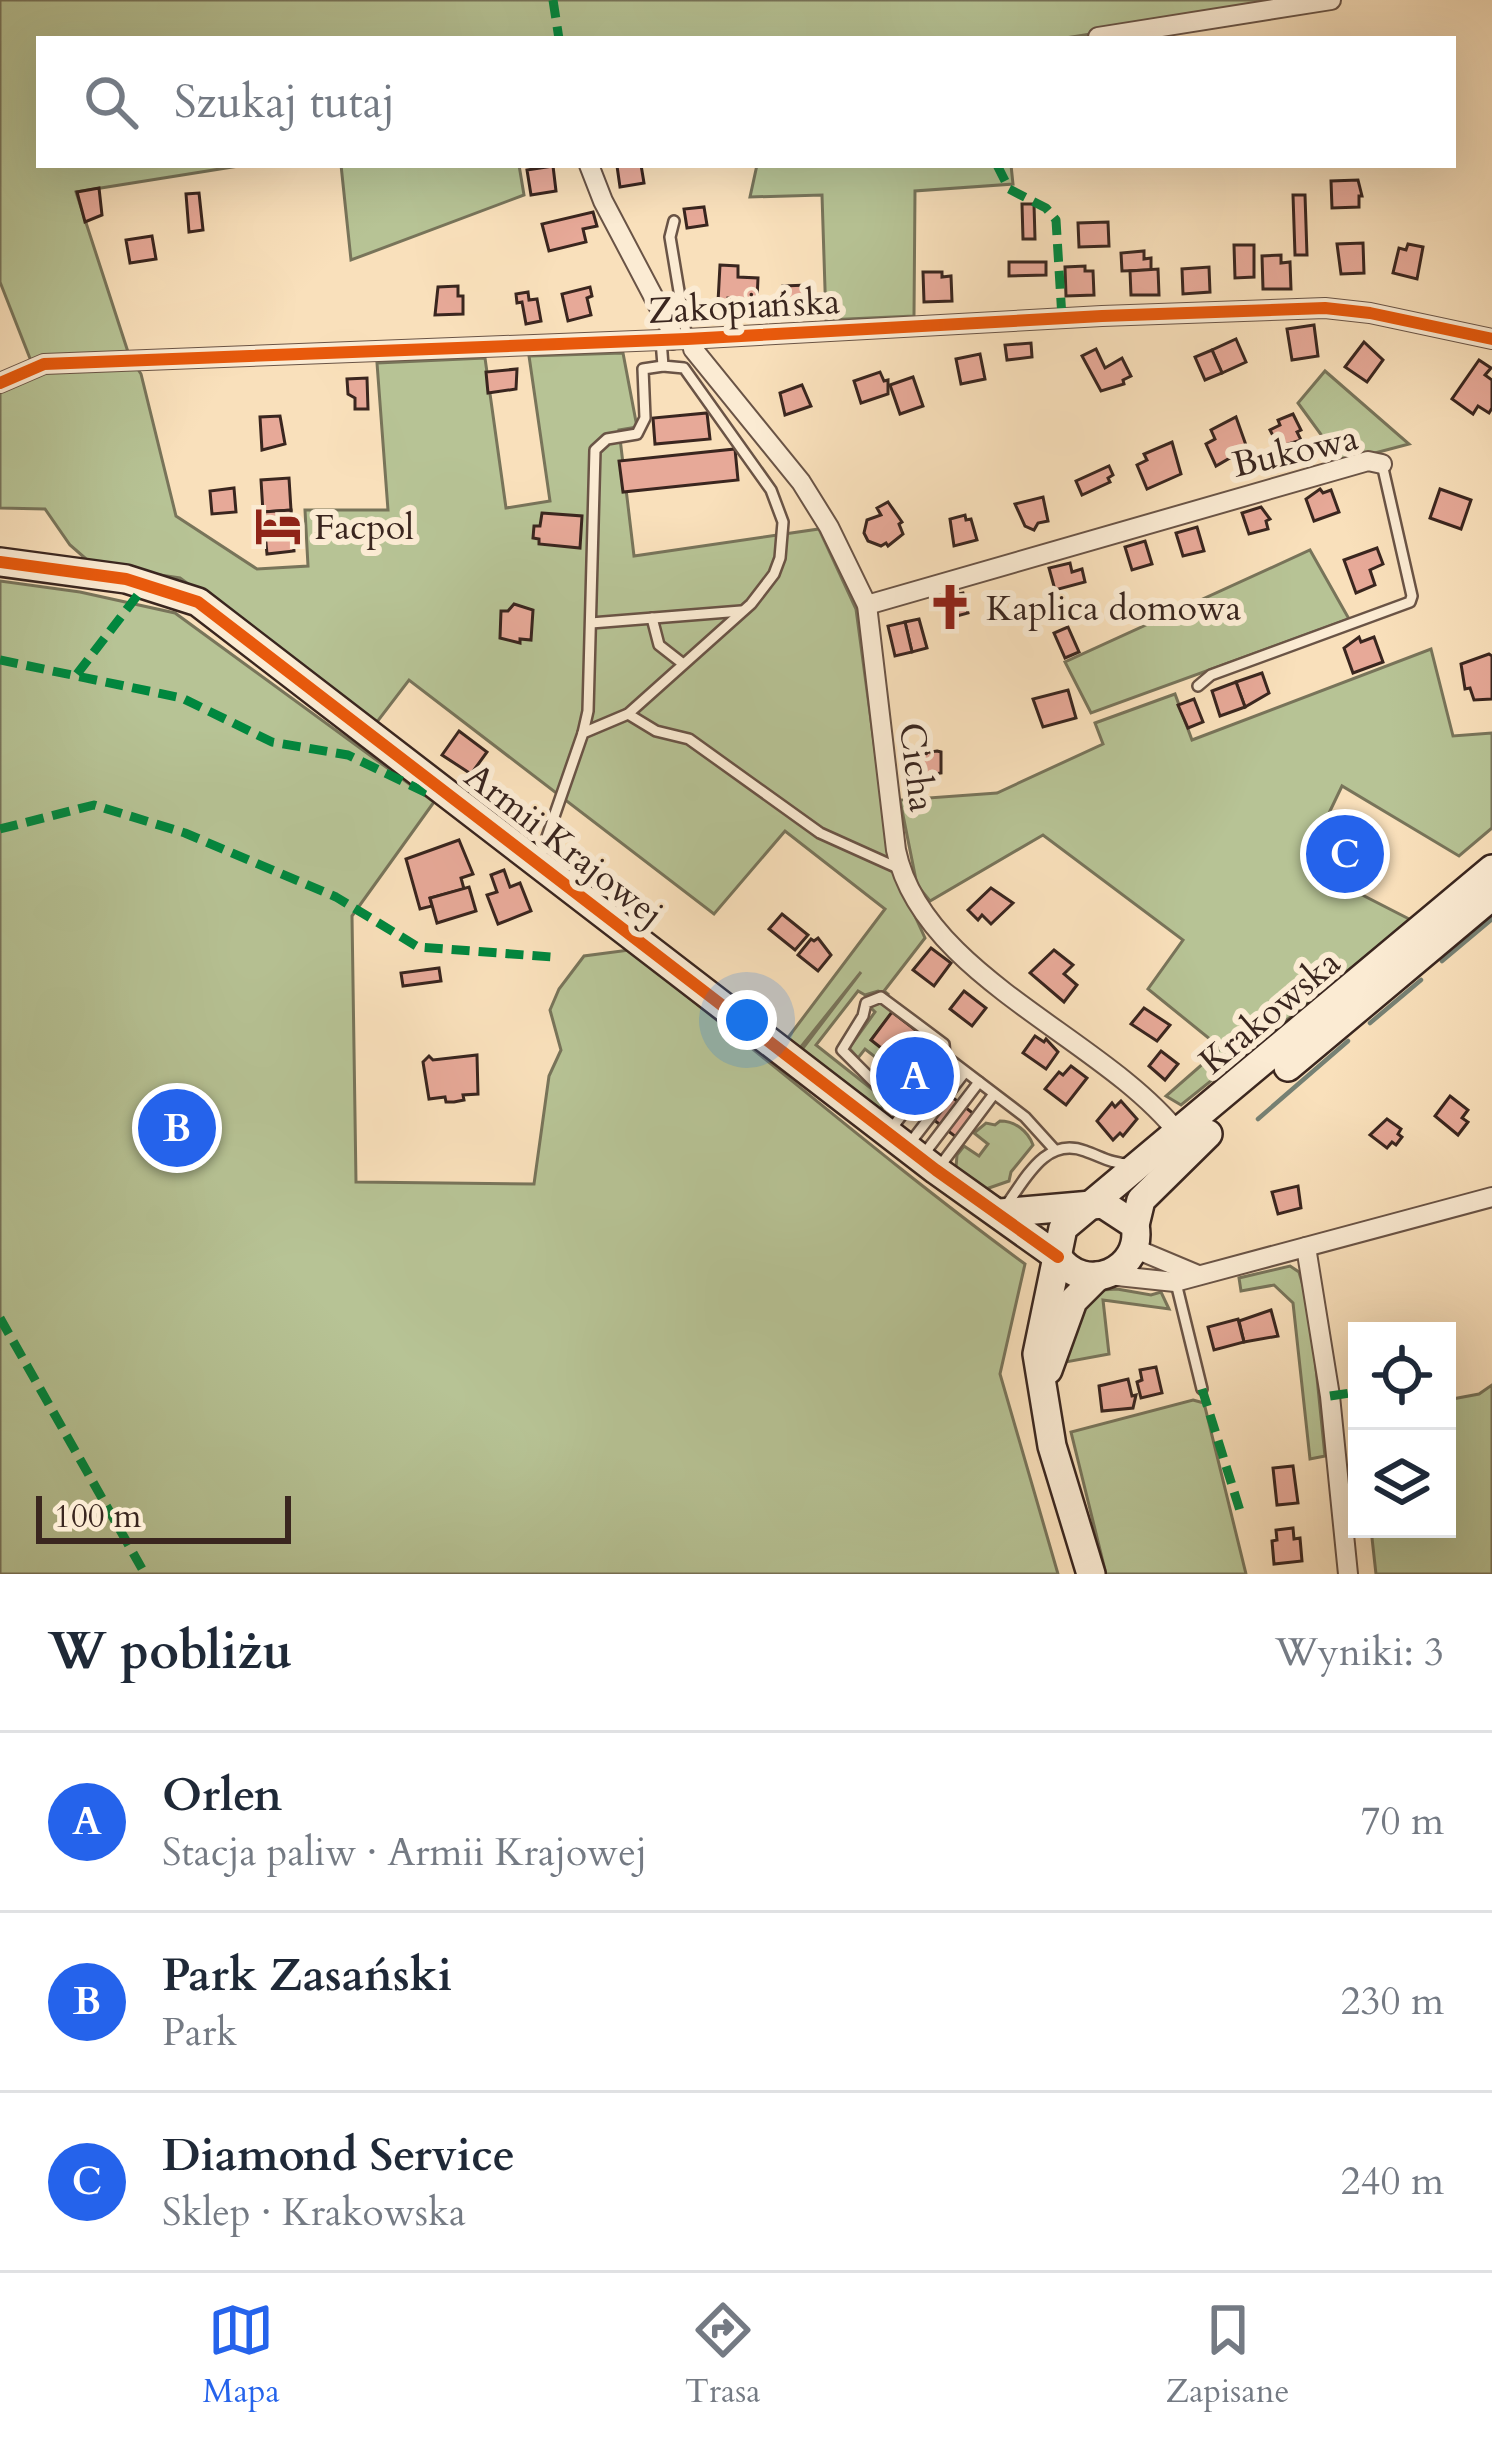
<!DOCTYPE html>
<html lang="pl">
<head>
<meta charset="utf-8">
<style>
  body { margin:0; font-family:Cardo,serif; background:#f2f2f3; color:#1f2937 }
  .controls { position:absolute; right:36px; bottom:36px; display:grid; overflow:hidden; border-radius:0px; box-shadow:0 12px 48px #0002 }
  .controls button { width:108px; height:108px; display:grid; place-items:center; padding:0; border:0; border-bottom:3px solid #e0e1e3; background:#fff; color:#1f2937; font:60px sans-serif }
  .scale { position:absolute; left:36px; bottom:30px; width:255px; box-sizing:border-box; padding-left:12px; border:6px solid #3a261f; border-top:0; font-size:33px; line-height:42px; white-space:nowrap; color:#3a261f; -webkit-text-stroke:9px #fbebd3; paint-order:stroke }
  .you { position:absolute; left:747px; top:1020px; width:42px; height:42px; margin:-30px; border:9px solid #fff; border-radius:50%; background:#1a73e8; box-shadow:0 0 0 18px #1a73e833 }
  .badge { display:grid; place-items:center; width:78px; height:78px; border-radius:50%; background:#2563eb; color:#fff; font-size:39px; font-weight:700 }
  .pin { position:absolute; translate:-50% -50%; border:6px solid #fff; box-shadow:0 3px 12px #0006 }
  .list { margin:0; padding:0; list-style:none }
  h2 { display:flex; justify-content:space-between; align-items:center; height:156px; margin:0; padding:0 48px; font-size:51px }
  h2 small { font-size:39px; font-weight:400; color:#747a83 }
  .list li { display:grid; grid-template-columns:78px 1fr auto; gap:36px; align-items:center; box-sizing:border-box; height:180px; padding:0 48px; border-top:3px solid #e0e1e3 }
  .list b { display:block; font-size:45px; white-space:nowrap }
  .list p { margin:0; font-size:39px; white-space:nowrap; color:#747a83 }
  .list em { font-size:39px; font-style:normal; color:#747a83 }
  .icon { flex:none; width:66px; height:66px; fill:none; stroke:currentColor; stroke-width:2; stroke-linecap:round; stroke-linejoin:round }
  .map { position:relative; flex:none; width:1492px; height:1574px; overflow:hidden }
  .search { position:absolute; background:#fff; box-shadow:0 12px 48px #0002; left:36px; right:36px; top:36px; height:132px; display:flex; align-items:center; gap:30px; box-sizing:border-box; padding:0 42px; border-radius:0px; color:#747a83; font-size:45px }
  .sheet { height:696px; background:#fff }
  nav { display:flex; justify-content:space-around; align-items:center; box-sizing:border-box; height:168px; border-top:3px solid #e0e1e3; background:#fff; font-size:33px; color:#747a83 }
  nav a { display:grid; justify-items:center; gap:6px }
  nav .on { color:#2563eb }
  .map>svg:first-child { display:block }
  .green { fill:#b7c395; stroke:#78745a; stroke-width:3 }
  .lines { fill:none; stroke-linecap:round; stroke-linejoin:round }
  .stream { stroke:#768174; stroke-width:4.5 }
  .building { fill:#e7a998; stroke:#3a261f; stroke-width:3 }
  .lane-casing { stroke:#6a5446; stroke-width:14 }
  .street-casing { stroke:#6a5446; stroke-width:22 }
  .secondary-casing { stroke:#3a261f; stroke-width:32 }
  .lane { stroke:#fbebd3; stroke-width:9 }
  .street { stroke:#fbebd3; stroke-width:18 }
  .secondary { stroke:#fbebd3; stroke-width:27 }
  .quiet { stroke:#00873e; stroke-width:9; stroke-dasharray:18 9; stroke-linecap:butt }
  .cycleway-casing { stroke:#fbebd3; stroke-width:20 }
  .cycleway { stroke:#e8590c; stroke-width:12 }
  .labels { text-anchor:middle; stroke-width:12; stroke-linejoin:round; paint-order:stroke }
  .street-label { font-size:36px; fill:#3a261f; stroke:#fbebd3 }
  .poi-label { font-size:36px; fill:#3a261f; stroke:#fbebd3; text-anchor:start }
</style>
</head>
<body>
<div class="map">
<svg width="1492" height="1574" viewBox="0 0 1492 1574">
  <rect width="100%" height="100%" fill="#f9e0bb"/>
  <filter id="stains"><feTurbulence type="fractalNoise" baseFrequency=".00167" numOctaves="4"/><feColorMatrix values="0 0 0 0 .2 0 0 0 0 .09 0 0 0 0 .02 0 0 0 .5 -.17"/></filter>
  <radialGradient id="worn" r=".72"><stop offset=".6" stop-color="#630" stop-opacity="0"/><stop offset="1" stop-color="#630" stop-opacity=".3"/></radialGradient>
  <g class="green">
    <polygon points="0,0 1308,0 1059,39 39,39 39,165 245,165 76,192 129,355 141,374 176,516 257,569 308,566 305,510 388,510 377,363 485,358 506,508 550,501 529,356 623,353 637,427 619,430 634,556 819,529 856,609 890,861 925,938 884,991 889,995 878,991 865,995 858,991 816,1045 882,1097 882,1110 877,1111 800,1052 861,972 800,1048 787,1039 885,909 785,831 714,914 409,680 377,722 180,578 93,565 70,545 45,509 0,508 0,376 31,361 0,282"/>
    <polygon points="341,165 519,165 524,195 351,260"/>
    <polygon points="757,165 1011,165 1013,184 915,191 914,316 826,320 822,195 750,197"/>
    <polygon points="1325,371 1409,444 1341,462 1298,403"/>
    <polygon points="1310,550 1349,619 1091,713 1065,662"/>
    <path d="M0 581 80 592 175 613 434 802 352 916 356 1182 534 1184 549 1076 561 1050 550 1010 559 989 584 956 629 950C762 1054 889 1164 1025 1264L1000 1374 1058 1574H0Z"/>
    <polygon points="1431,649 1453,736 1492,733 1492,828 1459,856 1342,786 1304,865 1411,920 1181,1105 1166,1096 1221,1048 1148,989 1183,940 1043,835 930,901 917,885 900,800 997,793 1103,744 1095,723 1175,694 1192,740"/>
    <polygon points="876,1002 891,1007 892,1012 871,1040 918,1077 904,1100 889,1083 896,1073 865,1049 858,1058 849,1048 875,1012 870,1007"/>
    <path d="M1000 1121C1015 1121 1028 1131 1033 1145L1011 1172 1009 1181 986 1189 956 1168 957 1155 964 1146 979 1156 988 1144 974 1133 986 1123 995 1125Z"/>
    <polygon points="1290,1266 1299,1272 1310,1309 1325,1456 1310,1459 1293,1303 1274,1285 1241,1291 1239,1278"/>
    <polygon points="1117,1289 1151,1295 1161,1292 1169,1309 1103,1300 1109,1354 1066,1362 1075,1310 1102,1290"/>
    <polygon points="1492,1385 1492,1574 1376,1574 1371,1529 1447,1529 1447,1400 1479,1394"/>
    <polygon points="1193,1400 1204,1403 1246,1574 1106,1574 1071,1432"/>
  </g>
  <g class="lines">
    <g class="stream">
      <polyline points="1442,961 1492,919"/>
      <polyline points="1370,1023 1421,980"/>
      <polyline points="1258,1119 1348,1041"/>
    </g>
  </g>
  <g class="building">
    <polygon points="613,165 641,165 644,183 620,187 617,166"/>
    <polygon points="553,166 556,191 531,195 527,170"/>
    <polygon points="1358,180 1362,196 1359,196 1359,207 1332,208 1331,181"/>
    <polygon points="99,188 102,215 85,222 77,192"/>
    <polygon points="199,193 203,230 189,232 186,194"/>
    <polygon points="1293,195 1305,195 1307,255 1295,255"/>
    <polygon points="1022,204 1034,204 1035,239 1023,239"/>
    <polygon points="704,207 707,225 687,228 684,209"/>
    <polygon points="593,212 597,226 583,229 586,242 549,251 542,224"/>
    <polygon points="1108,222 1109,246 1079,247 1078,223"/>
    <polygon points="152,236 156,259 130,263 126,240"/>
    <polygon points="1363,243 1364,273 1341,274 1337,244"/>
    <polygon points="1408,244 1423,247 1417,279 1393,273 1399,248 1406,250"/>
    <polygon points="1234,245 1254,245 1254,277 1235,278"/>
    <polygon points="1144,251 1144,259 1151,258 1151,270 1122,271 1121,253"/>
    <polygon points="1281,255 1281,263 1290,262 1291,289 1263,289 1262,256"/>
    <polygon points="1009,262 1046,262 1046,275 1009,276"/>
    <polygon points="720,265 738,266 738,277 758,278 757,300 728,298 728,303 718,302"/>
    <polygon points="1085,266 1085,271 1093,271 1094,295 1066,296 1065,267"/>
    <polygon points="1209,267 1210,292 1183,294 1182,269"/>
    <polygon points="1158,269 1159,295 1131,295 1130,271"/>
    <polygon points="923,272 942,272 942,277 951,276 952,301 924,302"/>
    <polygon points="808,285 810,308 783,309 783,286"/>
    <polygon points="458,286 458,296 463,296 463,314 435,315 438,287"/>
    <polygon points="590,287 592,296 587,298 591,315 568,321 562,294"/>
    <polygon points="528,292 529,300 537,299 541,321 526,324 522,302 517,303 516,294"/>
    <polygon points="1314,325 1318,356 1292,360 1287,329"/>
    <polygon points="1236,339 1246,362 1222,373 1212,350"/>
    <polygon points="1364,342 1383,360 1367,382 1345,367"/>
    <polygon points="1031,343 1032,357 1007,360 1005,345"/>
    <polygon points="1096,349 1105,368 1122,358 1131,376 1123,380 1124,384 1101,391 1082,356"/>
    <polygon points="1212,350 1222,373 1205,380 1195,357"/>
    <polygon points="980,354 985,379 961,384 956,359"/>
    <polygon points="1479,360 1491,368 1485,375 1492,380 1492,408 1489,413 1478,406 1473,414 1452,399"/>
    <polygon points="517,369 516,389 488,393 486,372"/>
    <polygon points="880,372 884,381 888,380 888,394 861,403 854,381"/>
    <polygon points="913,377 923,406 900,414 890,385"/>
    <polygon points="367,378 368,409 355,409 355,398 348,394 347,379"/>
    <polygon points="802,385 811,406 785,415 780,393"/>
    <polygon points="707,413 710,439 655,444 653,418"/>
    <polygon points="1293,414 1301,430 1297,432 1301,440 1279,447 1270,430 1280,425 1278,420"/>
    <polygon points="280,416 285,444 262,450 260,417"/>
    <polygon points="1236,417 1247,448 1216,466 1206,444 1215,439 1211,430"/>
    <polygon points="1172,442 1181,474 1147,489 1137,465 1147,460 1144,454"/>
    <polygon points="735,449 738,480 623,492 619,461"/>
    <polygon points="1109,466 1113,475 1108,478 1110,482 1082,495 1076,481"/>
    <polygon points="289,478 291,510 263,512 261,480"/>
    <polygon points="234,488 236,512 212,514 210,491"/>
    <polygon points="1320,489 1323,493 1331,490 1339,512 1314,521 1306,499"/>
    <polygon points="1440,489 1471,500 1461,529 1430,518"/>
    <polygon points="1043,497 1048,521 1038,523 1034,530 1025,526 1015,504"/>
    <polygon points="888,502 902,522 899,524 903,534 888,546 886,543 881,546 868,541 864,533 867,520 881,515 877,508"/>
    <polygon points="1261,507 1270,519 1266,521 1268,529 1249,534 1242,513"/>
    <polygon points="291,510 294,551 267,554 263,512"/>
    <polygon points="542,513 582,516 580,548 539,544 539,539 533,538 534,526 540,526"/>
    <polygon points="965,515 966,520 971,519 977,540 954,546 950,519"/>
    <polygon points="1197,527 1204,551 1183,556 1176,533"/>
    <polygon points="1145,541 1152,564 1132,570 1125,547"/>
    <polygon points="1377,548 1383,564 1370,570 1375,585 1356,593 1344,560"/>
    <polygon points="1070,563 1072,572 1082,569 1085,582 1055,590 1049,568"/>
    <polygon points="963,593 968,613 946,619 940,598"/>
    <polygon points="514,604 533,610 531,640 520,639 520,643 500,638 501,611 508,611"/>
    <polygon points="919,619 927,648 912,652 905,622"/>
    <polygon points="905,622 912,652 895,656 888,626"/>
    <polygon points="1068,627 1079,652 1065,658 1054,633"/>
    <polygon points="1359,637 1361,642 1374,637 1383,662 1353,673 1344,648"/>
    <polygon points="1489,654 1492,656 1492,699 1474,700 1470,688 1465,689 1461,664"/>
    <polygon points="1262,673 1269,693 1245,707 1236,682"/>
    <polygon points="1236,682 1245,707 1220,716 1212,691"/>
    <polygon points="1068,690 1076,718 1043,727 1033,699"/>
    <polygon points="1194,699 1203,722 1188,728 1178,705"/>
    <polygon points="459,731 487,752 471,774 442,755"/>
    <polygon points="937,751 941,752 941,773 914,777 910,755"/>
    <polygon points="1325,823 1381,853 1365,884 1309,855"/>
    <polygon points="459,840 473,874 461,878 464,889 430,898 432,906 420,909 406,859"/>
    <polygon points="504,870 510,887 520,883 531,911 498,924 487,895 497,892 491,875"/>
    <polygon points="469,887 476,911 437,923 430,898"/>
    <polygon points="991,888 1013,903 991,924 982,915 978,920 968,910"/>
    <polygon points="782,914 808,935 795,950 769,929"/>
    <polygon points="818,938 831,955 818,971 798,955 811,939 814,941"/>
    <polygon points="931,948 951,963 934,986 913,970"/>
    <polygon points="1054,950 1073,965 1064,974 1077,985 1064,1002 1030,973"/>
    <polygon points="439,968 441,981 403,986 401,973"/>
    <polygon points="964,991 986,1008 972,1026 950,1009"/>
    <polygon points="1144,1008 1170,1025 1157,1041 1131,1024"/>
    <polygon points="892,1012 939,1048 918,1077 871,1040"/>
    <polygon points="1035,1036 1044,1042 1046,1039 1058,1052 1046,1069 1023,1053"/>
    <polygon points="1161,1051 1178,1064 1165,1080 1149,1066"/>
    <polygon points="477,1055 478,1094 463,1095 464,1100 454,1102 446,1102 445,1097 429,1099 423,1062 429,1056 433,1060"/>
    <polygon points="1071,1066 1087,1078 1066,1105 1045,1089 1059,1072 1063,1075"/>
    <polygon points="934,1083 979,1118 961,1141 916,1106"/>
    <polygon points="1450,1096 1468,1110 1462,1118 1468,1122 1458,1135 1435,1116"/>
    <polygon points="1121,1101 1137,1119 1123,1136 1120,1133 1113,1140 1097,1121 1112,1103 1115,1107"/>
    <polygon points="1387,1119 1401,1129 1398,1134 1402,1137 1396,1145 1392,1142 1387,1148 1370,1135"/>
    <polygon points="1298,1186 1301,1208 1278,1214 1272,1192"/>
    <polygon points="1271,1310 1278,1336 1244,1342 1239,1321"/>
    <polygon points="1238,1319 1244,1342 1214,1350 1208,1327"/>
    <polygon points="1156,1367 1162,1393 1141,1398 1137,1382 1142,1380 1140,1370"/>
    <polygon points="1128,1379 1132,1396 1136,1395 1133,1408 1102,1411 1099,1386"/>
    <polygon points="1293,1466 1298,1503 1277,1505 1273,1468"/>
    <polygon points="1293,1528 1294,1539 1300,1538 1302,1561 1274,1564 1272,1541 1277,1540 1276,1530"/>
  </g>
  <g class="lines">
    <defs>
      <g id="lane">
        <polyline points="674,221 670,237 687,339"/>
        <polyline points="652,618 659,645 682,663"/>
        <polyline points="591,623 741,611"/>
        <polyline points="1198,686 1211,675 1410,602 1412,596 1382,464"/>
        <polyline points="628,714 656,731 689,739 820,833 900,869"/>
        <polyline points="583,733 588,711 595,450 607,439 637,434 645,418 643,369 663,366"/>
        <polyline points="539,860 583,733 628,714 751,604 774,574 780,558 783,522 771,490 684,368 663,366 661,340"/>
        <polyline points="904,1112 945,1056"/>
        <polyline points="889,1132 904,1112 842,1050 863,1016 866,1003 881,997 944,1044 945,1056 1025,1117 1054,1149"/>
        <polyline points="910,1143 965,1072"/>
        <polyline points="924,1154 979,1082"/>
        <polyline points="940,1166 994,1094"/>
        <path d="M1005 1207C1025 1180 1045 1136 1085 1151 1102 1157 1112 1164 1131 1164"/>
        <polyline points="1176,1283 1202,1389"/>
      </g>
      <g id="street">
        <polyline points="1098,37 1331,0"/>
        <polyline points="589,165 603,201 671,330 672,340"/>
        <path d="M692 339 693 349 801 482 829 527 867 605 896 850C922 976 1103 1037 1179 1134"/>
        <polyline points="0,383 44,364 687,339 1102,316 1325,308 1370,313 1492,339"/>
        <polyline points="867,605 1368,461 1382,464"/>
        <polyline points="1306,1247 1330,1396 1348,1574"/>
        <polyline points="1136,1249 1198,1275"/>
        <polyline points="1108,1275 1175,1282 1492,1197"/>
      </g>
      <g id="secondary">
        <path d="M0 562 126 579 198 602 936 1170 1058 1257C1084 1296 1144 1271 1135 1225L1103 1204 1000 1213"/>
        <polyline points="1288,1067 1492,896"/>
        <polyline points="1135,1225 1141,1200 1208,1134"/>
        <polyline points="1048,1370 1073,1301 1098,1276"/>
        <polyline points="1091,1574 1052,1446 1037,1354 1063,1228 1492,869"/>
      </g>
    </defs>
    <use href="#lane" class="lane-casing"/>
    <use href="#street" class="street-casing"/>
    <use href="#secondary" class="secondary-casing"/>
    <use href="#lane" class="lane"/>
    <use href="#street" class="street"/>
    <use href="#secondary" class="secondary"/>
    <g class="quiet">
      <polyline points="553,0 559,39"/>
      <polyline points="997,165 1009,189 1046,208 1056,220 1062,318"/>
      <polyline points="0,660 182,698 272,742 348,755 431,795"/>
      <polyline points="77,674 147,583"/>
      <polyline points="0,829 94,805 185,833 336,897 418,947 552,957"/>
      <polyline points="0,1318 145,1574"/>
      <polyline points="1202,1389 1241,1514"/>
      <polyline points="1330,1396 1357,1392"/>
    </g>
    <defs>
      <g id="cycleway">
        <polyline points="0,383 44,364 687,339 1102,316 1325,308 1370,313 1492,339"/>
        <polyline points="0,562 126,579 198,602 936,1170 1058,1257"/>
      </g>
    </defs>
    <use href="#cycleway" class="cycleway-casing"/>
    <use href="#cycleway" class="cycleway"/>
  </g>
  <defs>
    <symbol id="hotel-bare" viewBox="-9 -9 18 18"><path d="M-6-4.5h1.5V1H6V5H4.5V3h-9V5H-6ZM-4 0a1.8 1.8 0 1 1 3.6 0ZM.5 0V-2.5h3Q6-2.5 6 0Z" fill="#8f2418" stroke="#fbebd3" stroke-width="2.5" paint-order="stroke"/></symbol>
    <symbol id="church-bare" viewBox="-9 -9 18 18"><path d="M-1.2-6h2.4v3.5h3.3v2.4h-3.3V6h-2.4V-.1h-3.3v-2.4h3.3Z" fill="#8f2418" stroke="#fbebd3" stroke-width="2.5" paint-order="stroke"/></symbol>
  </defs>
  <g fill-rule="evenodd">
    <use href="#hotel-bare" x="245" y="493" width="66" height="66"/>
    <use href="#church-bare" x="917" y="574" width="66" height="66"/>
  </g>
  <g class="labels">
    <g class="street-label">
      <text transform="translate(744 305) rotate(-3)" y="13">Zakopiańska</text>
      <text transform="translate(1295 450) rotate(-13)" y="13">Bukowa</text>
      <text transform="translate(918 767) rotate(83)" y="13">Cicha</text>
      <text transform="translate(565 844) rotate(38)" y="13">Armii Krajowej</text>
      <text transform="translate(1269 1011) rotate(-40)" y="13">Krakowska</text>
    </g>
    <g class="poi-label">
      <text x="314" y="539">Facpol</text>
      <text x="986" y="620">Kaplica domowa</text>
    </g>
  </g>
  <rect width="100%" height="100%" filter="url(#stains)"/>
  <rect width="100%" height="100%" fill="url(#worn)"/>
</svg>
<div class="controls">
<button><svg class="icon" aria-label="locate" viewBox="0 0 24 24"><circle cx="12" cy="12" r="6"/><path d="M12 2v4M12 18v4M2 12h4M18 12h4"/></svg></button>
<button><svg class="icon" aria-label="layers" viewBox="0 0 24 24"><path d="M12 4l9 5-9 5-9-5zM3 14l9 5 9-5"/></svg></button>
</div>
<div class="scale">100 m</div>
<div class="you"></div>
<div class="pin badge" style="left:915px;top:1076px">A</div>
<div class="pin badge" style="left:177px;top:1128px">B</div>
<div class="pin badge" style="left:1345px;top:854px">C</div>
<div class="search"><svg class="icon" aria-label="search" viewBox="0 0 24 24"><circle cx="10" cy="10" r="6"/><path d="M15 15l6 6"/></svg>Szukaj tutaj</div>
</div>
<section class="sheet">
<h2>W pobliżu<small>Wyniki: 3</small></h2>
<ul class="list">
<li><span class="badge">A</span><div><b>Orlen</b><p>Stacja paliw · Armii Krajowej</p></div><em>70 m</em></li>
<li><span class="badge">B</span><div><b>Park Zasański</b><p>Park</p></div><em>230 m</em></li>
<li><span class="badge">C</span><div><b>Diamond Service</b><p>Sklep · Krakowska</p></div><em>240 m</em></li>
</ul>
</section>
<nav>
<a class="on"><svg class="icon" aria-label="map" viewBox="0 0 24 24"><path d="M3 6l6-2 6 2 6-2v14l-6 2-6-2-6 2zM9 4v14M15 6v14"/></svg>Mapa</a>
<a><svg class="icon" aria-label="directions" viewBox="0 0 24 24"><path d="M12 3l9 9-9 9-9-9zM9 14v-3h6M13 9l2 2-2 2"/></svg>Trasa</a>
<a><svg class="icon" aria-label="saved" viewBox="0 0 24 24"><path d="M7 4h10v16l-5-4-5 4z"/></svg>Zapisane</a>
</nav>
</body>
</html>
